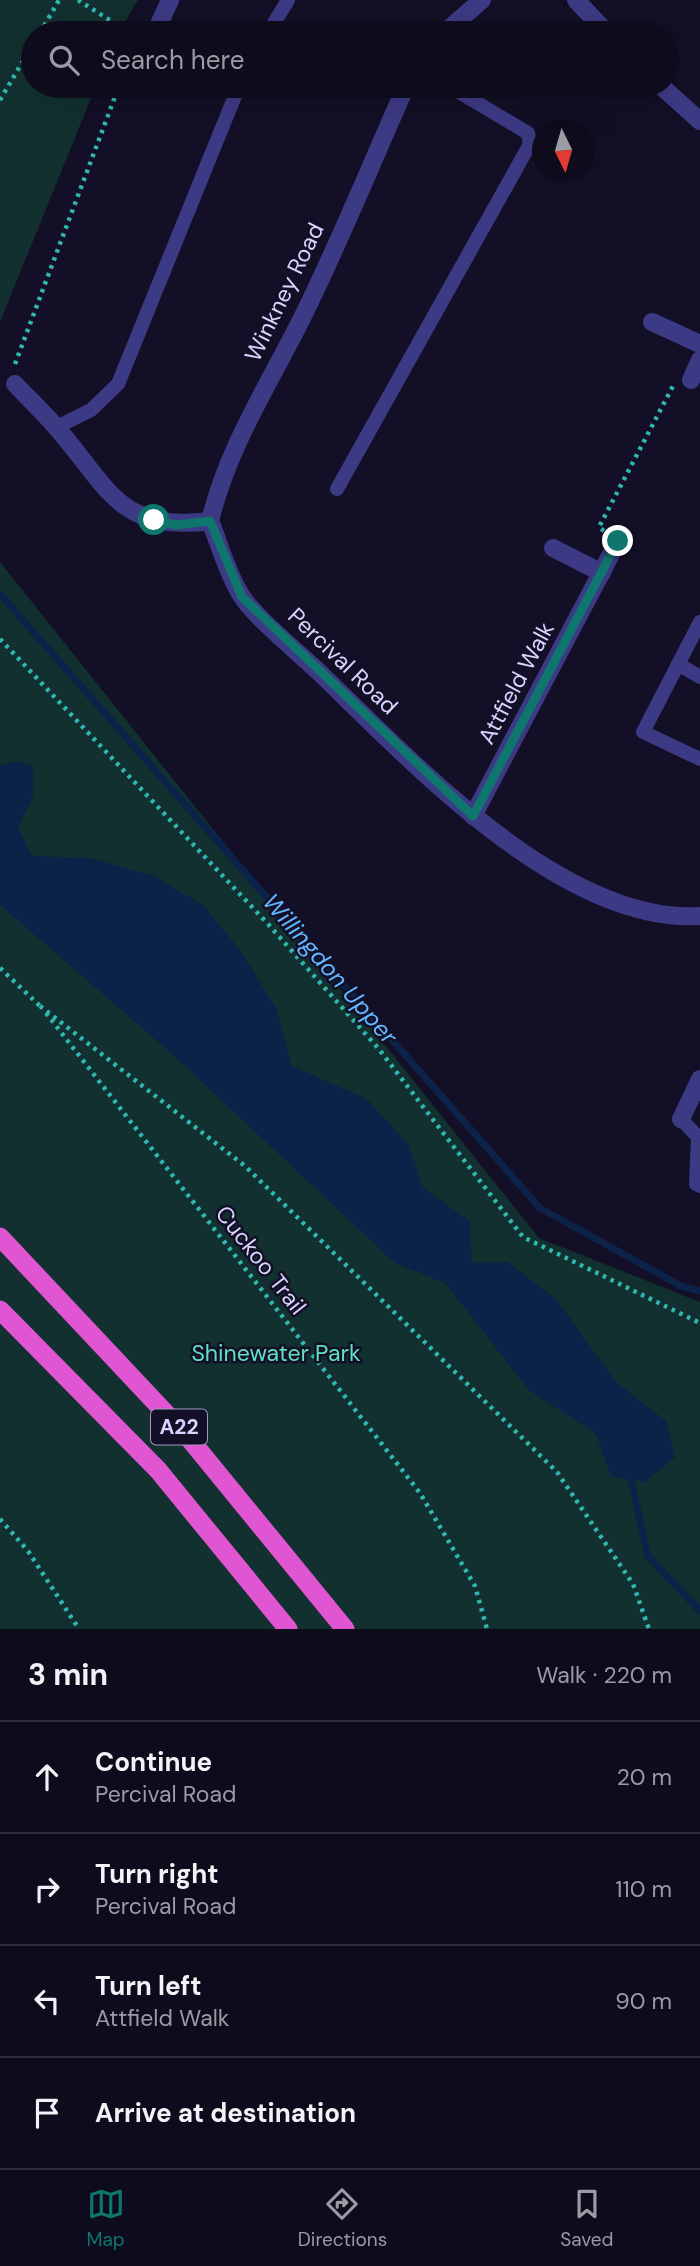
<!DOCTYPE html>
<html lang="en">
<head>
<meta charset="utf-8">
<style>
  body { margin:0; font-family:"DM Sans",sans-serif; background:#1c1929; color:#f1f3f6 }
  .compass { position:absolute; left:532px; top:119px; width:63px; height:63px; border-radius:50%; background:#0e0b1c; box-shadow:0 7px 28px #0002; rotate:175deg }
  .stop { position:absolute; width:21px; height:21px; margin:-16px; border:5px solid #0f766e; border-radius:50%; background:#fff }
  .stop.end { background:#0f766e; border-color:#fff; box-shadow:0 2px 7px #0008 }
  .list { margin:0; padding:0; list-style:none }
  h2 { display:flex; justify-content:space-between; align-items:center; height:91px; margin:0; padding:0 28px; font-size:30px }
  h2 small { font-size:23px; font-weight:400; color:#9b9ba3 }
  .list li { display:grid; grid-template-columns:46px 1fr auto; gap:21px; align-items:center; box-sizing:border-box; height:112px; padding:0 28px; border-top:2px solid #2e2b3b }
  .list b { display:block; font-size:26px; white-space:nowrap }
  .list p { margin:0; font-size:23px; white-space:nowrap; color:#9b9ba3 }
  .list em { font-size:23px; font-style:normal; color:#9b9ba3 }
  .icon { flex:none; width:38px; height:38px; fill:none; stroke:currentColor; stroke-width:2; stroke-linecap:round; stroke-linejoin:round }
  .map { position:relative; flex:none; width:700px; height:1629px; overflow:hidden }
  .search { position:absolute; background:#0e0b1c; box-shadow:0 7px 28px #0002; left:21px; right:21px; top:21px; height:77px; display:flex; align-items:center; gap:18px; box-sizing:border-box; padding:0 24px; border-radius:38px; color:#9b9ba3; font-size:26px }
  .sheet { height:539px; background:#0e0b1c }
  nav { display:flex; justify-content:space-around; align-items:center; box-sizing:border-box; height:98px; border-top:2px solid #2e2b3b; background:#0e0b1c; font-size:19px; color:#9b9ba3 }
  nav a { display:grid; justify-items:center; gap:4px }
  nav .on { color:#0f766e }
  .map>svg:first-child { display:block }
  .green { fill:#12302f }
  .water { fill:#0c2248 }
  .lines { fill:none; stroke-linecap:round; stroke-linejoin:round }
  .stream { stroke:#0c2248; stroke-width:7 }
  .path { stroke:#2fb8b0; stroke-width:4.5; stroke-dasharray:3.5 5; stroke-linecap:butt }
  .service { stroke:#3d3a85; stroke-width:14 }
  .minor { stroke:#3d3a85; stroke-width:18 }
  .trunk { stroke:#e055d1; stroke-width:19 }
  .route { stroke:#0f766e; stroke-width:9 }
  .labels { text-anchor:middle; stroke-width:5; stroke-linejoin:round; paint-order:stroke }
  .shield { fill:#130f26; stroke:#9e99be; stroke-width:2 }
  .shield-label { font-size:21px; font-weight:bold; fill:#d9d4ff }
  .street-label { font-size:23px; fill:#d9d4ff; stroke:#130f26 }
  .park-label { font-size:23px; fill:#5fe0c0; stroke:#130f26 }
  .water-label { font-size:24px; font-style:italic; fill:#62b6ff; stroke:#130f26 }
</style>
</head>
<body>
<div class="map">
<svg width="700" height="1629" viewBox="0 0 700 1629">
  <rect width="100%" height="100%" fill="#130f26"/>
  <g class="green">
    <polygon points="0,0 138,0 118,33 33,33 33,86 96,86 0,322"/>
    <polygon points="0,562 539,1238 700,1302 700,1629 0,1629"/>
  </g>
  <polygon class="water" points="17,761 33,767 33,797 18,827 32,856 89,858 154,876 203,905 240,950 276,1008 292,1066 367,1099 409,1145 423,1188 470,1221 472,1263 507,1262 556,1299 616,1382 666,1421 675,1457 645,1482 611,1476 596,1434 529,1390 445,1283 395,1263 170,1052 0,905 0,765"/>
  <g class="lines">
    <g class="stream">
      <polyline points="0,594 540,1208 681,1286 700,1291"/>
      <polyline points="631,1480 648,1556 700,1611"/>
    </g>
    <g class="path">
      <polyline points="78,0 130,33"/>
      <polyline points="40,33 59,0"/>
      <polyline points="0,100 33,44"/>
      <polyline points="15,364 119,86"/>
      <polyline points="604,531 599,527 673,386"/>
      <polyline points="0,639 268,924 378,1048 523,1237 700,1323"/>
      <polyline points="0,968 40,1006"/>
      <polyline points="40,1006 245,1166 557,1472 633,1584 649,1629"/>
      <polyline points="46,1013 420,1493 475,1586 487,1629"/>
      <polyline points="0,1519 28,1551 79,1629"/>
    </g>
    <g class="service">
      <polyline points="268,33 288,0"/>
      <polyline points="57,427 91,410 118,384 239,86"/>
      <polyline points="337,489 530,144 528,133 449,86"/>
      <polyline points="700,622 643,732 700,759"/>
      <polyline points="678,664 700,677"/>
      <polyline points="681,1119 698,1137 696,1184 700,1186"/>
    </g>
    <g class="minor">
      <polyline points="576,0 607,33"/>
      <polyline points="155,33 170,0"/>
      <polyline points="444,33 482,0"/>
      <polyline points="661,86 700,121"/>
      <polyline points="652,322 700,344"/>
      <polyline points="691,380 700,360"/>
      <path d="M15 384C28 398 43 412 56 427 108 486 118 533 210 521 220 545 227 573 241 595 254 617 303 656 324 677 415 765 564 924 700 916"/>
      <path d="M210 521C228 446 270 383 304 314 341 239 372 162 406 86"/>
      <polyline points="553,548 602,573"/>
      <polyline points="473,816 618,541"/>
      <polyline points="681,1119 700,1079"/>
    </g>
    <g class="trunk">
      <polyline points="0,1237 188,1437 345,1629"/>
      <polyline points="0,1310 158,1470 288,1629"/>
    </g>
  </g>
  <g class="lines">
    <polyline class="route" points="154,520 176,525 210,521 242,597 473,816 618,541"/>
  </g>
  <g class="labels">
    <rect class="shield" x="151" y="1409.5" width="56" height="35" rx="5"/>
    <g class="shield-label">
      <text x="179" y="1434">A22</text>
    </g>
    <g class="street-label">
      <text transform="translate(284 292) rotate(-64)" y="8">Winkney Road</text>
      <text transform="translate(343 661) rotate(44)" y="8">Percival Road</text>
      <text transform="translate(516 683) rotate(-62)" y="8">Attfield Walk</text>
      <text transform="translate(261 1260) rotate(52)" y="8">Cuckoo Trail</text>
    </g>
    <g class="park-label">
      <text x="276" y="1361">Shinewater Park</text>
    </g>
    <g class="water-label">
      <text transform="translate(330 969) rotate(49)" y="8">Willingdon Upper</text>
    </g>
  </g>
</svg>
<svg class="compass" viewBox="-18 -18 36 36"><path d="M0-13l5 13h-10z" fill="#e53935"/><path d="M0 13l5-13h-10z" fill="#9b9ba3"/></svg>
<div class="stop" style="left:154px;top:520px"></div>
<div class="stop end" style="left:618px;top:541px"></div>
<div class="search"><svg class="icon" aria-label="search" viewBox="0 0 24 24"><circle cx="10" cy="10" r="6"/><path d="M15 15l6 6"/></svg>Search here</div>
</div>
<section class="sheet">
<h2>3 min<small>Walk · 220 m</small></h2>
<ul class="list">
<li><svg class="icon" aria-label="ahead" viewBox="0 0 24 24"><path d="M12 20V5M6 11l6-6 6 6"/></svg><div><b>Continue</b><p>Percival Road</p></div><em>20 m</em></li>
<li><svg class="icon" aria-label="right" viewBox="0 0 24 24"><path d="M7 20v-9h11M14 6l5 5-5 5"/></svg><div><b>Turn right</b><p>Percival Road</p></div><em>110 m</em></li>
<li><svg class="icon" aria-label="left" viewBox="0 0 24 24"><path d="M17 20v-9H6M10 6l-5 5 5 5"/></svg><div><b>Turn left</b><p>Attfield Walk</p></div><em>90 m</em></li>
<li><svg class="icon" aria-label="arrive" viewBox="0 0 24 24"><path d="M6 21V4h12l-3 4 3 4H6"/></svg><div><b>Arrive at destination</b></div></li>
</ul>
</section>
<nav>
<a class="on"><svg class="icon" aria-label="map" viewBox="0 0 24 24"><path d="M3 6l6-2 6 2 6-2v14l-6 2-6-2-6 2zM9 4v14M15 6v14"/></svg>Map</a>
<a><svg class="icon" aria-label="directions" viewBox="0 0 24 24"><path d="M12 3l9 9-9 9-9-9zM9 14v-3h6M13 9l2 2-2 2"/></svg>Directions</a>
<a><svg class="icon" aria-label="saved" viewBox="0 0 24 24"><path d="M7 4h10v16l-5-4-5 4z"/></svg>Saved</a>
</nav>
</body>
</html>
